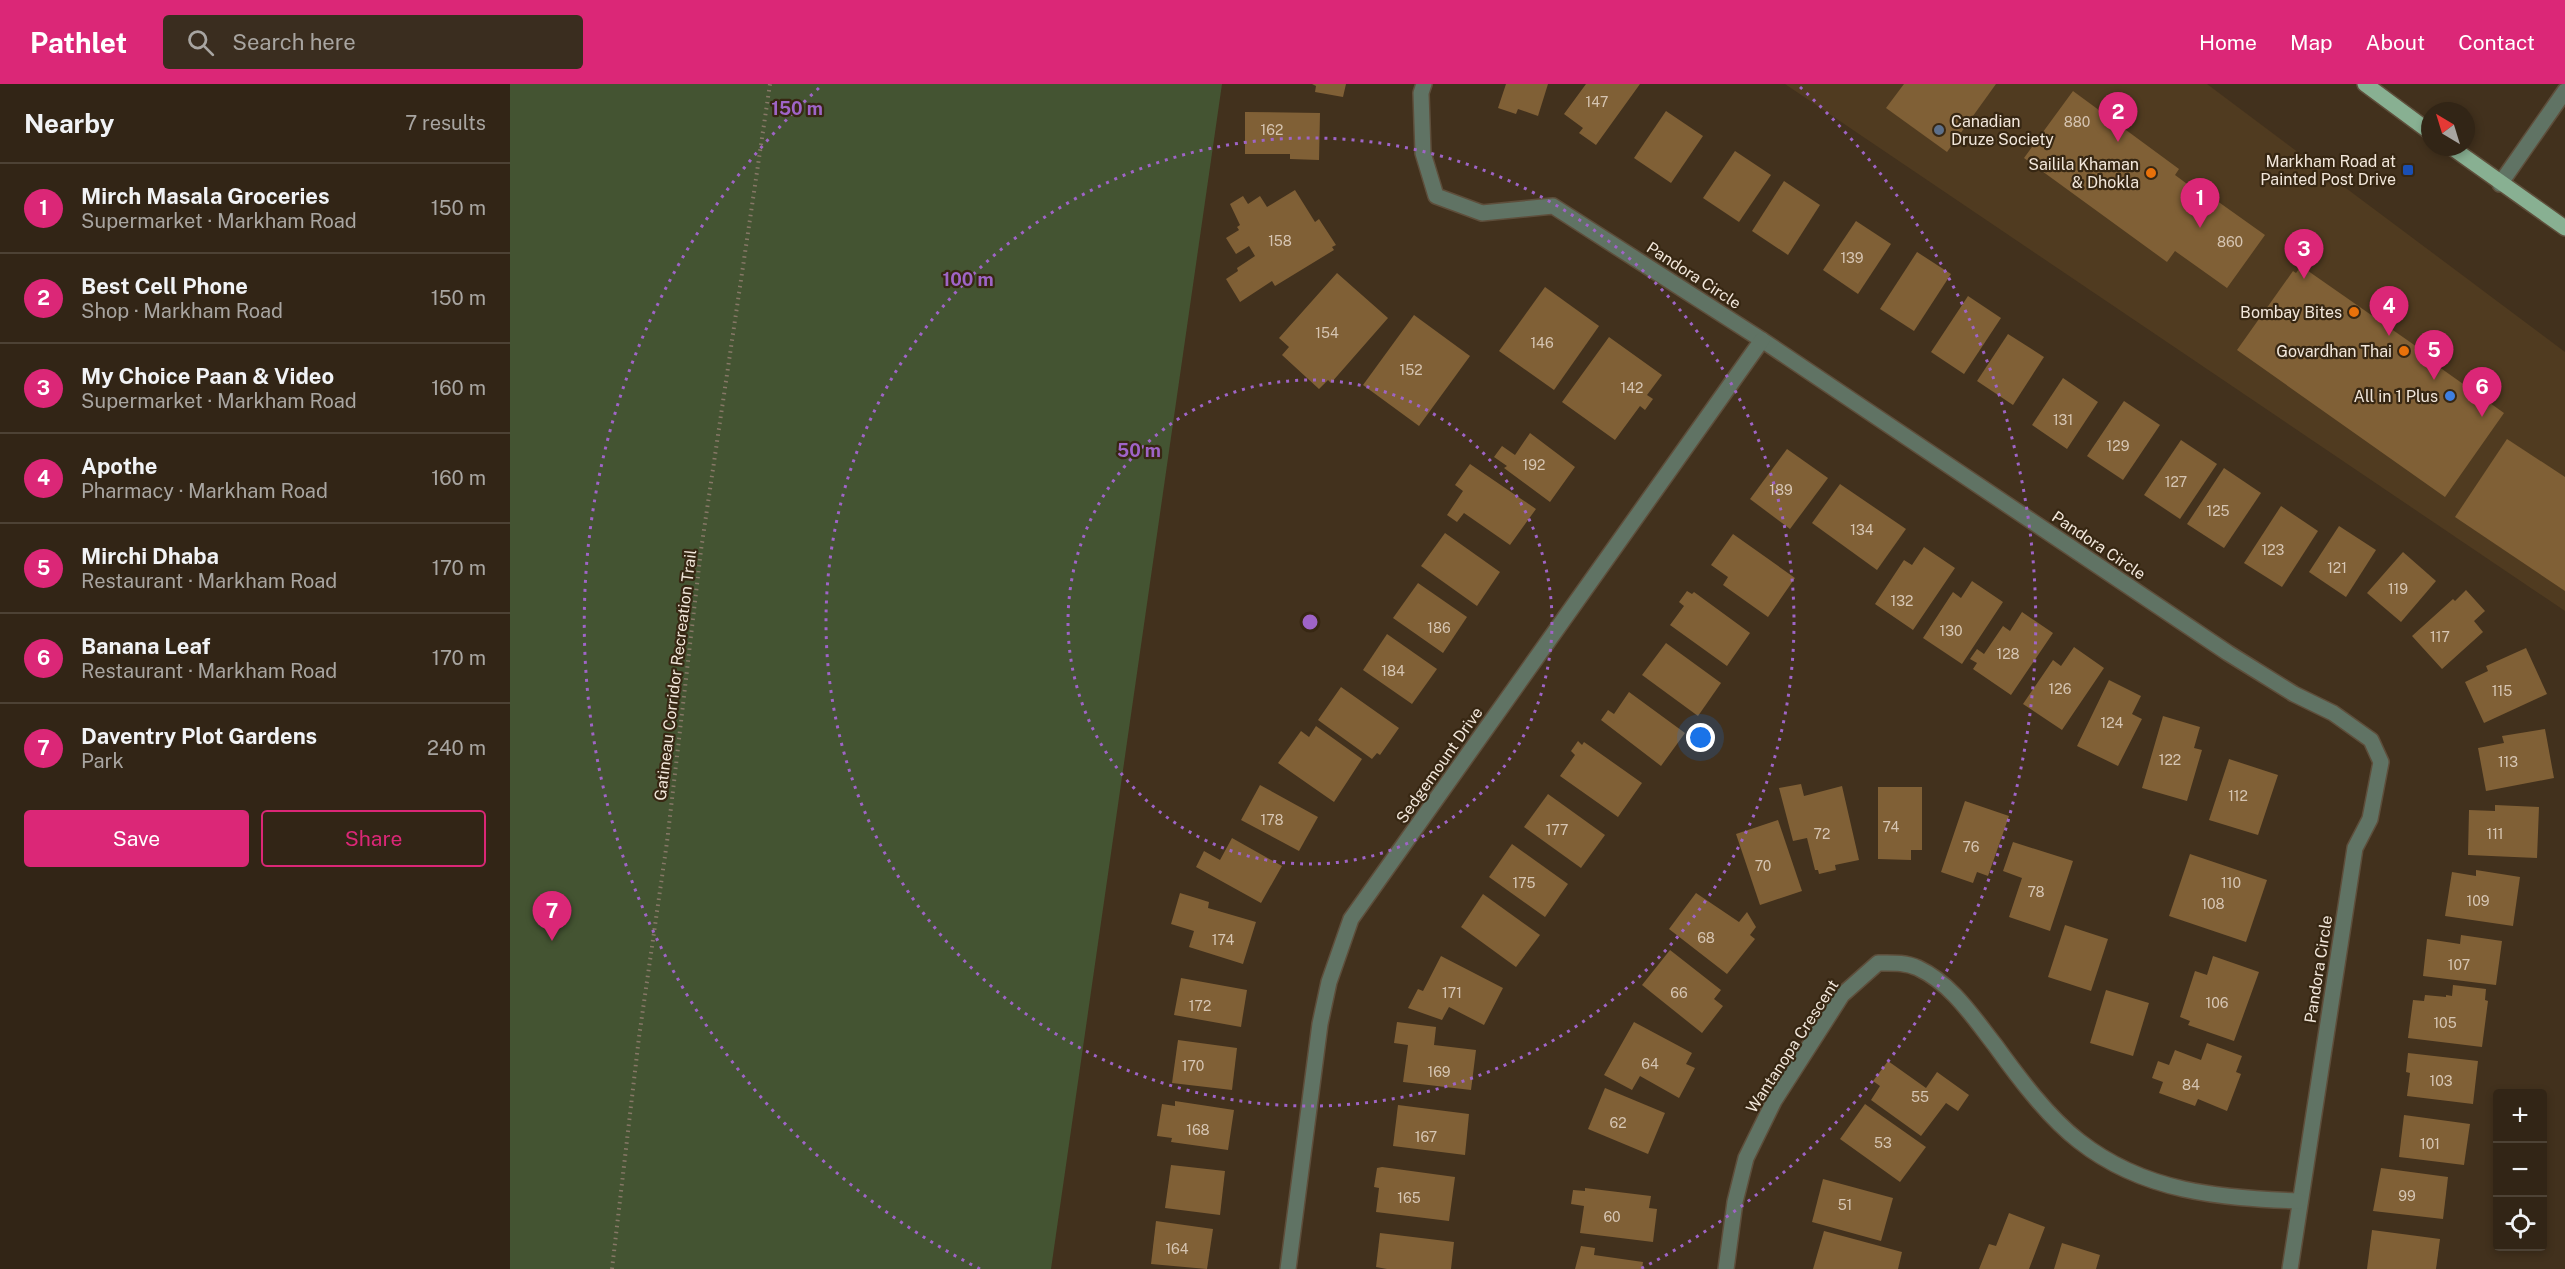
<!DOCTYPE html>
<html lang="en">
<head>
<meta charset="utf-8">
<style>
  body { margin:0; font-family:"Public Sans",sans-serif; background:#3a2d1f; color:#f1f3f6 }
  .controls { position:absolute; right:18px; bottom:18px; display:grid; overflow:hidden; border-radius:6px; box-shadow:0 3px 9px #0003 }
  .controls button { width:54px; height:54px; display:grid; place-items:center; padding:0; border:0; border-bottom:2px solid #4d4235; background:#322516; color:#f1f3f6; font:30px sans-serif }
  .compass { position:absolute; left:1911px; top:18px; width:54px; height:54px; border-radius:50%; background:#322516; box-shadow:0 3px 9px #0003; rotate:322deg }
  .you { position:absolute; left:1191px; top:654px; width:21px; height:21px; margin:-15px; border:4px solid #fff; border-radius:50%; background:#1a73e8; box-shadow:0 0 0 9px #1a73e833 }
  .badge { display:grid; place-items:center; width:39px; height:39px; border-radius:50%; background:#db2777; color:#fff; font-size:20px; font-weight:700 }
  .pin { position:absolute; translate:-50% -50px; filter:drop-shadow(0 2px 3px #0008) }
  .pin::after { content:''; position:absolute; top:32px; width:21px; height:18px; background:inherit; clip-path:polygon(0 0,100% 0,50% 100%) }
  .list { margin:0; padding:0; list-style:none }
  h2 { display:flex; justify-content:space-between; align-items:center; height:78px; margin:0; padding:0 24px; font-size:26px }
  h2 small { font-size:20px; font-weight:400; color:#a8a5a1 }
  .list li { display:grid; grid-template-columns:39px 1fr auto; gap:18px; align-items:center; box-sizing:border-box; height:90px; padding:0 24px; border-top:2px solid #4d4235 }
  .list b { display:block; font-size:22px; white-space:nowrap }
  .list p { margin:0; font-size:20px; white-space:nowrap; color:#a8a5a1 }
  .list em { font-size:20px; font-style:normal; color:#a8a5a1 }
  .actions { display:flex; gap:12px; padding:18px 24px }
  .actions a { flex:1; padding:14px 0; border:2px solid #db2777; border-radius:6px; text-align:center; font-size:21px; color:#db2777 }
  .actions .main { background:#db2777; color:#fff }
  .icon { flex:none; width:33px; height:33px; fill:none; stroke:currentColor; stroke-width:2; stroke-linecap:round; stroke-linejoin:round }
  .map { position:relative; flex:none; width:2055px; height:1185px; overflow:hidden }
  header { display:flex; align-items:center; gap:36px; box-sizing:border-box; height:84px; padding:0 30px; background:#db2777; color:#fff }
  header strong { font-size:28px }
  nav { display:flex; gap:33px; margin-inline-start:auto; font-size:21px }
  .search { width:420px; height:54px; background:#3a2d1f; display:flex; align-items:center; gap:15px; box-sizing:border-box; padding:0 21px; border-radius:6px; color:#a8a5a1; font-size:22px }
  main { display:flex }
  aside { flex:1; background:#322516 }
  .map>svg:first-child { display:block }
  .built { fill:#503b20 }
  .green { fill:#445432 }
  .building { fill:#806036 }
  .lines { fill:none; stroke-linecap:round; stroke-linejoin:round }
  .street-casing { stroke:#5e4e3b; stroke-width:18 }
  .primary-casing { stroke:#5e4e3b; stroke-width:18 }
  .path { stroke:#877867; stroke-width:4; stroke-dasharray:1.5 4.5; stroke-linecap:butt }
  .street { stroke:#607364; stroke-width:15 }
  .primary { stroke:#88b092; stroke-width:15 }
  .ring { fill:none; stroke:#9f64c7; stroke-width:3; stroke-dasharray:3 6 }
  .service-dot { fill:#5c6f8a; stroke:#372713; stroke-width:2 }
  .transit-dot { fill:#1a4fb4; stroke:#372713; stroke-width:2 }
  .food-dot { fill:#e8710a; stroke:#372713; stroke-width:2 }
  .shop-dot { fill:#3f7fe0; stroke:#372713; stroke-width:2 }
  .labels { text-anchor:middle; stroke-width:4.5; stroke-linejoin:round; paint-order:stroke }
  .number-label { font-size:14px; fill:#d6c5b2 }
  .poi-label { font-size:16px; fill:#f2e7db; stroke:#372713; text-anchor:end }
  .street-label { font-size:16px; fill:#f2e7db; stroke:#372713 }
  .centre { fill:#9f64c7; stroke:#372713; stroke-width:3 }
  .ring-label { font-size:18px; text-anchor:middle; font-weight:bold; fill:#9f64c7; stroke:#372713; stroke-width:4.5; stroke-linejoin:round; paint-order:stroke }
</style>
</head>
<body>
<header>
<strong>Pathlet</strong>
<div class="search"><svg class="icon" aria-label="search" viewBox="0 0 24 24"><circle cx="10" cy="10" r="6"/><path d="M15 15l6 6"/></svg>Search here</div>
<nav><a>Home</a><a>Map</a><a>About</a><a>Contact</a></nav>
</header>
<main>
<aside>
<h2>Nearby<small>7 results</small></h2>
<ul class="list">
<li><span class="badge">1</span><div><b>Mirch Masala Groceries</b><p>Supermarket · Markham Road</p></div><em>150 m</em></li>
<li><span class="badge">2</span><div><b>Best Cell Phone</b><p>Shop · Markham Road</p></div><em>150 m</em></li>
<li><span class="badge">3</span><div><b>My Choice Paan &amp; Video</b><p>Supermarket · Markham Road</p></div><em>160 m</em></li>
<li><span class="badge">4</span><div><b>Apothe</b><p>Pharmacy · Markham Road</p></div><em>160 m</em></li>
<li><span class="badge">5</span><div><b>Mirchi Dhaba</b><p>Restaurant · Markham Road</p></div><em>170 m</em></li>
<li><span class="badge">6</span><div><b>Banana Leaf</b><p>Restaurant · Markham Road</p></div><em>170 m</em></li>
<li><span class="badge">7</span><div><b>Daventry Plot Gardens</b><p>Park</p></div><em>240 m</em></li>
</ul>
<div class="actions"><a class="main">Save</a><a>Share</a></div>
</aside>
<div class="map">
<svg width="2055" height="1185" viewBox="0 0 2055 1185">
  <rect width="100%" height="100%" fill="#42311d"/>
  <polygon class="built" points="1275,0 1697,0 2055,268 2055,527"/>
  <polygon class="green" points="0,0 712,0 541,1185 0,1185"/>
  <g class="building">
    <polygon points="802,0 836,0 833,13 805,8 806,2"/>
    <polygon points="996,0 1038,0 1028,32 1008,25 1006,30 988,24"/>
    <polygon points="1076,0 1130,0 1086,61 1069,49 1073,44 1054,30"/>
    <polygon points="1394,0 1486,0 1437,68 1376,24"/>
    <polygon points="1563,7 1669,85 1665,91 1700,117 1703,114 1755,151 1717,204 1665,167 1657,178 1514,74"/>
    <polygon points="1156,27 1193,52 1161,99 1124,74"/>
    <polygon points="735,28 810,29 809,76 780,75 780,70 735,70"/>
    <polygon points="1225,67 1261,91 1229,138 1193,114"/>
    <polygon points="1274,97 1310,121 1278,171 1242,147"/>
    <polygon points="785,106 805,138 809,135 826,161 822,163 824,166 765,202 762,197 730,218 716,195 728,187 727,184 745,172 739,162 726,170 716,154 729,146 727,143 730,141 720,120 733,112 738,120 750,112 757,123"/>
    <polygon points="1346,137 1381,160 1348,210 1313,186"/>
    <polygon points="1407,168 1441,190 1404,247 1370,225"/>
    <polygon points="1791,182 1910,265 1908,268 1994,329 1935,413 1727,266 1783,187 1786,189"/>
    <polygon points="827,189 878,234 821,299 818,296 809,305 772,271 779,263 769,254"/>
    <polygon points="1035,203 1089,242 1044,306 989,267"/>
    <polygon points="1458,212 1491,234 1454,290 1421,268"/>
    <polygon points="904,231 960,272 909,342 853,301"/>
    <polygon points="1498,250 1534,273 1503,321 1467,297"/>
    <polygon points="1099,253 1152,291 1137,311 1143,315 1135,326 1130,322 1105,356 1052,318"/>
    <polygon points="1553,294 1588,318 1557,365 1522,341"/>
    <polygon points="1614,317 1650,341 1613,396 1577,372"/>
    <polygon points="1020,349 1065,383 1040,418 994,384 997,382 984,373 992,362 1005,371"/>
    <polygon points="1997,355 2055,393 2055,507 1945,433"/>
    <polygon points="1671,356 1707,380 1670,435 1634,411"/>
    <polygon points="1277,365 1318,394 1280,445 1240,415"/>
    <polygon points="960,380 1026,425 1000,461 954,429 947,438 937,431 953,407 945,401"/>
    <polygon points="1714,384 1751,409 1714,464 1677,440"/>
    <polygon points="1330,400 1396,445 1367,486 1302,439"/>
    <polygon points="1771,422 1808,447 1772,503 1734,479"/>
    <polygon points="1829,442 1866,466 1836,513 1799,488"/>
    <polygon points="935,449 990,488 967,522 911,482"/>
    <polygon points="1223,450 1285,494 1258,533 1213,501 1218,493 1201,481"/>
    <polygon points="1414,463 1445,484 1403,546 1365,520 1394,476 1402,481"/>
    <polygon points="1893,468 1926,497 1891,538 1857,509"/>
    <polygon points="1462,497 1493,518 1452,580 1413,554 1443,508 1451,514"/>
    <polygon points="908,499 957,533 933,569 883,534"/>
    <polygon points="1956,506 1975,527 1964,537 1973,548 1932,585 1902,552 1943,515 1945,517"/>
    <polygon points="1177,507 1182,510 1184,508 1240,549 1217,582 1160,541 1174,522 1169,518"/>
    <polygon points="1512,528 1543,549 1501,611 1463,585 1467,579 1460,575 1467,565 1474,570 1493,542 1500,547"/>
    <polygon points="877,550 927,585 902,620 853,586"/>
    <polygon points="1156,559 1211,599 1188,632 1132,591"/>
    <polygon points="1564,563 1594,584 1552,646 1513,620 1543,576 1551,582"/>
    <polygon points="2016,564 2037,610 1974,639 1955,598 1978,587 1976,582"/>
    <polygon points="1599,596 1631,612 1622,630 1632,635 1608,682 1567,662"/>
    <polygon points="831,603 889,644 870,671 867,669 862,675 808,636"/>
    <polygon points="1119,608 1175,649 1151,682 1091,636 1098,626 1104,630"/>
    <polygon points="1653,632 1690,643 1684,664 1692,666 1677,717 1632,704"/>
    <polygon points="806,642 852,675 824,718 768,679 791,647 799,653"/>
    <polygon points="2035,645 2044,694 1976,707 1968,664 1994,659 1992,652"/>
    <polygon points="1068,657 1072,661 1074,658 1132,699 1108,733 1050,692 1065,671 1061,667"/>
    <polygon points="1719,675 1768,691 1748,751 1699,736"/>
    <polygon points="1291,700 1294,712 1332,702 1349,776 1325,781 1326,786 1309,790 1308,786 1305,786 1297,754 1283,757 1269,704"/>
    <polygon points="750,701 808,733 789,767 731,736"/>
    <polygon points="1368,703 1412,703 1412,766 1401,766 1401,776 1368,775"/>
    <polygon points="1038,710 1095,751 1071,784 1014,743"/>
    <polygon points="1455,717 1499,732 1478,792 1467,788 1463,799 1431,788"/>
    <polygon points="1985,721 2029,723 2027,774 1958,771 1959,726 1985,727"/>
    <polygon points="1268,736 1292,807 1250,821 1226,750"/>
    <polygon points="722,754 772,782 751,819 686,783 694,767 710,776"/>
    <polygon points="1503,758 1563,777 1540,847 1499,833 1512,794 1493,787"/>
    <polygon points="1002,760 1058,800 1035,833 979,793"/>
    <polygon points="1680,770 1757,796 1736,858 1659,832"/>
    <polygon points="1966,786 2010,793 2003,842 1935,832 1942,788 1966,792"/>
    <polygon points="670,809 699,818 698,824 746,838 733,880 679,863 684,847 661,840"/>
    <polygon points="1186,809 1229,838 1237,828 1246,843 1240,851 1245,855 1217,890 1159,845"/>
    <polygon points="973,810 1030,851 1006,883 951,843"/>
    <polygon points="1555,841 1598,855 1581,907 1538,893"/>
    <polygon points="1951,851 1992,857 1986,901 1913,892 1917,855 1950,860"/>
    <polygon points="1160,866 1211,906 1204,915 1213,922 1192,949 1132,901"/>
    <polygon points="931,872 993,904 974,941 939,923 932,936 898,924 908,905 913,907"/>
    <polygon points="1703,872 1749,888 1724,957 1678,941 1680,937 1670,933 1685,887 1697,891"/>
    <polygon points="671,894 737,906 731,943 664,931"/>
    <polygon points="1943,901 1976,905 1975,916 1978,917 1972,963 1898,954 1903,916 1914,917 1915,911 1936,913 1936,911 1942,912"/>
    <polygon points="1596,906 1639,919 1623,972 1580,959"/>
    <polygon points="887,938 926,943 924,961 966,966 961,1006 893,998 898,961 884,959"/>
    <polygon points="1124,938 1182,969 1176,980 1185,984 1169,1014 1130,992 1122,1006 1094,991"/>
    <polygon points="668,956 727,964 722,1006 662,999"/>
    <polygon points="1697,959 1732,972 1726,988 1731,990 1717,1027 1688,1015 1685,1022 1649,1009 1653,998 1642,994 1648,977 1659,981 1665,966 1691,976"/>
    <polygon points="1898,969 1968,977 1963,1020 1897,1012 1900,989 1896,988"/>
    <polygon points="1378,977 1416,1004 1427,988 1459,1011 1448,1027 1436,1019 1411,1052 1361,1016 1370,1002 1363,997"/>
    <polygon points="1095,1004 1155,1029 1138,1070 1078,1045"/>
    <polygon points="665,1017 724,1026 718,1066 661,1058 662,1054 647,1052 652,1020 665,1022"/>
    <polygon points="1355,1020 1416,1063 1390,1098 1330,1055"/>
    <polygon points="888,1021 959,1030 955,1071 883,1062"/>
    <polygon points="1894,1031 1960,1040 1954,1081 1889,1073"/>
    <polygon points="661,1081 715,1087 710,1131 655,1124"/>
    <polygon points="872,1083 945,1093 939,1137 866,1128 869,1104 864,1103 867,1084"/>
    <polygon points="1871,1084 1938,1093 1933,1135 1863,1127"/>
    <polygon points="1313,1095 1383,1114 1371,1157 1302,1138"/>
    <polygon points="1075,1104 1141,1112 1139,1124 1147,1125 1143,1158 1070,1149 1074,1122 1061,1120 1063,1106 1075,1107"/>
    <polygon points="1499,1129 1535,1143 1519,1185 1469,1185 1479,1160 1486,1162"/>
    <polygon points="646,1137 703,1145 697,1185 641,1180"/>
    <polygon points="1862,1146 1930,1155 1926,1185 1857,1185"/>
    <polygon points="1314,1147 1392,1168 1388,1185 1303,1185"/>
    <polygon points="870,1149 944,1158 941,1185 877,1185 866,1183"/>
    <polygon points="1552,1159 1590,1171 1586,1185 1544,1185"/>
    <polygon points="1071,1162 1085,1164 1084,1171 1133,1178 1132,1185 1065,1185"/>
  </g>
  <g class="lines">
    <defs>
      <g id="street">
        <polyline points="914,0 911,9 913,69 926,112 972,129 1043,122 1252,256 1718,569 1784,610 1823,629 1861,656 1871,678 1860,735 1845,764 1780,1185"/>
        <polyline points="1990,100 2055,7"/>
        <polyline points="778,1185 810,940 819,898 841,835 1252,256"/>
        <path d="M1216 1185 1225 1118 1236 1074 1264 1017 1332 911 1368 879C1382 879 1395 878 1408 884 1442 900 1463 933 1485 961 1508 993 1538 1033 1569 1057 1634 1108 1709 1114 1789 1117"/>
      </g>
      <g id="primary">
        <polyline points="1855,0 1920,48"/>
        <polyline points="1941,63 2055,144"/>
      </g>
    </defs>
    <use href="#street" class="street-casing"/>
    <use href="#primary" class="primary-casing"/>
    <polyline class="path" points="102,1185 129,953 157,758 191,466 260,0"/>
    <use href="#street" class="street"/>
    <use href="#primary" class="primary"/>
  </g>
  <g class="ring">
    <circle cx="800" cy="538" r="242"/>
    <circle cx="800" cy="538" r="484"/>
    <path d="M470 1185A726 726 0 0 1 310 3M1290 3A726 726 0 0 1 1130 1185"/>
  </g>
  <circle class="service-dot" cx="1429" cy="46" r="6"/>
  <rect class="transit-dot" x="1892" y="80" width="12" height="12" rx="3"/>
  <g class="food-dot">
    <circle cx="1641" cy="89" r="6"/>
    <circle cx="1844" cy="228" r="6"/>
    <circle cx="1894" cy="267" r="6"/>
  </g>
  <circle class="shop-dot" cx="1940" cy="312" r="6"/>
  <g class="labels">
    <g class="number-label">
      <text x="1087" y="23">147</text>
      <text x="1567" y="43">880</text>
      <text x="762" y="51">162</text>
      <text x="770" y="162">158</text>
      <text x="1720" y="163">860</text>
      <text x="1342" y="179">139</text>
      <text x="817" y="254">154</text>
      <text x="1032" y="264">146</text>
      <text x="901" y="291">152</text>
      <text x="1122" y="309">142</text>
      <text x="1553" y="341">131</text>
      <text x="1608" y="367">129</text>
      <text x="1024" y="386">192</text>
      <text x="1666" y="403">127</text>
      <text x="1271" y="411">189</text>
      <text x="1708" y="432">125</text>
      <text x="1352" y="451">134</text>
      <text x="1763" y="471">123</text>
      <text x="1827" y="489">121</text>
      <text x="1888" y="510">119</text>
      <text x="1392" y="522">132</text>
      <text x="929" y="549">186</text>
      <text x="1441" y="552">130</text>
      <text x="1930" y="558">117</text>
      <text x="1498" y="575">128</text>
      <text x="883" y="592">184</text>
      <text x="1550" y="610">126</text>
      <text x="1992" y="612">115</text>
      <text x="1602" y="644">124</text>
      <text x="1660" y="681">122</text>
      <text x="1998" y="683">113</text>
      <text x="1728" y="717">112</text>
      <text x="762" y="741">178</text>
      <text x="1381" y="748">74</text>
      <text x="1047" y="751">177</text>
      <text x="1312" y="755">72</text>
      <text x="1985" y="755">111</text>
      <text x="1461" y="768">76</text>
      <text x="1253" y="787">70</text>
      <text x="1014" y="804">175</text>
      <text x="1721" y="804">110</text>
      <text x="1526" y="813">78</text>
      <text x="1968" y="822">109</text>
      <text x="1703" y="825">108</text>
      <text x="1196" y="859">68</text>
      <text x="713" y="861">174</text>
      <text x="1949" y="886">107</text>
      <text x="942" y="914">171</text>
      <text x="1169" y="914">66</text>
      <text x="1707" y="924">106</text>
      <text x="690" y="927">172</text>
      <text x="1935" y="944">105</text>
      <text x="1140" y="985">64</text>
      <text x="683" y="987">170</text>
      <text x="929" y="993">169</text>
      <text x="1931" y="1002">103</text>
      <text x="1681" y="1006">84</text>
      <text x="1410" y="1018">55</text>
      <text x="1108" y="1044">62</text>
      <text x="688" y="1051">168</text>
      <text x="916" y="1058">167</text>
      <text x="1373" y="1064">53</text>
      <text x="1920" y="1065">101</text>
      <text x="1897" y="1117">99</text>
      <text x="899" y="1119">165</text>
      <text x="1335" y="1126">51</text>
      <text x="1102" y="1138">60</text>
      <text x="667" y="1170">164</text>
    </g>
    <g class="poi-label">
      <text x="1441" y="43" text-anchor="start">Canadian<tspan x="1441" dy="18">Druze Society</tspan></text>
      <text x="1886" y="83">Markham Road at<tspan x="1886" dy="18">Painted Post Drive</tspan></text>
      <text x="1629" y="86">Sailila Khaman<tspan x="1629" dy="18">&amp; Dhokla</tspan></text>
      <text x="1832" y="234">Bombay Bites</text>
      <text x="1882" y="273">Govardhan Thai</text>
      <text x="1928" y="318">All in 1 Plus</text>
    </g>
    <g class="street-label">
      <text transform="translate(1184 191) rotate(33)" y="6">Pandora Circle</text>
      <text transform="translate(1589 461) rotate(34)" y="6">Pandora Circle</text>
      <text transform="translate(165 591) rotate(-83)" y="6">Gatineau Corridor Recreation Trail</text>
      <text transform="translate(929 681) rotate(-55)" y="6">Sedgemount Drive</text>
      <text transform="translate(1808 885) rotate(-81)" y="6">Pandora Circle</text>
      <text transform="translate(1282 962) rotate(-57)" y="6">Wantanopa Crescent</text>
    </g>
  </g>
  <circle cx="800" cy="538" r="9" class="centre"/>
  <g class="ring-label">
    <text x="287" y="31">150 m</text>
    <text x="458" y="202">100 m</text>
    <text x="629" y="373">50 m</text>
  </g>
</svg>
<div class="controls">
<button>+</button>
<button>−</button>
<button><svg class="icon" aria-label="locate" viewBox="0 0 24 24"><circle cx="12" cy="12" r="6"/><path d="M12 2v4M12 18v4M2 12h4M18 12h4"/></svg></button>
</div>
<svg class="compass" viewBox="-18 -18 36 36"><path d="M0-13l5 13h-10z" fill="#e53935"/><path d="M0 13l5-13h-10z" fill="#a8a5a1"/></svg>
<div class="you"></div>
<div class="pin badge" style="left:1690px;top:144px">1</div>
<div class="pin badge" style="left:1608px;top:58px">2</div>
<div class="pin badge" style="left:1794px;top:195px">3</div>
<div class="pin badge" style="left:1879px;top:252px">4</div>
<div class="pin badge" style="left:1924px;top:296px">5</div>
<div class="pin badge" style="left:1972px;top:333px">6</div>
<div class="pin badge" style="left:42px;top:857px">7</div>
</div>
</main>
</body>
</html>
